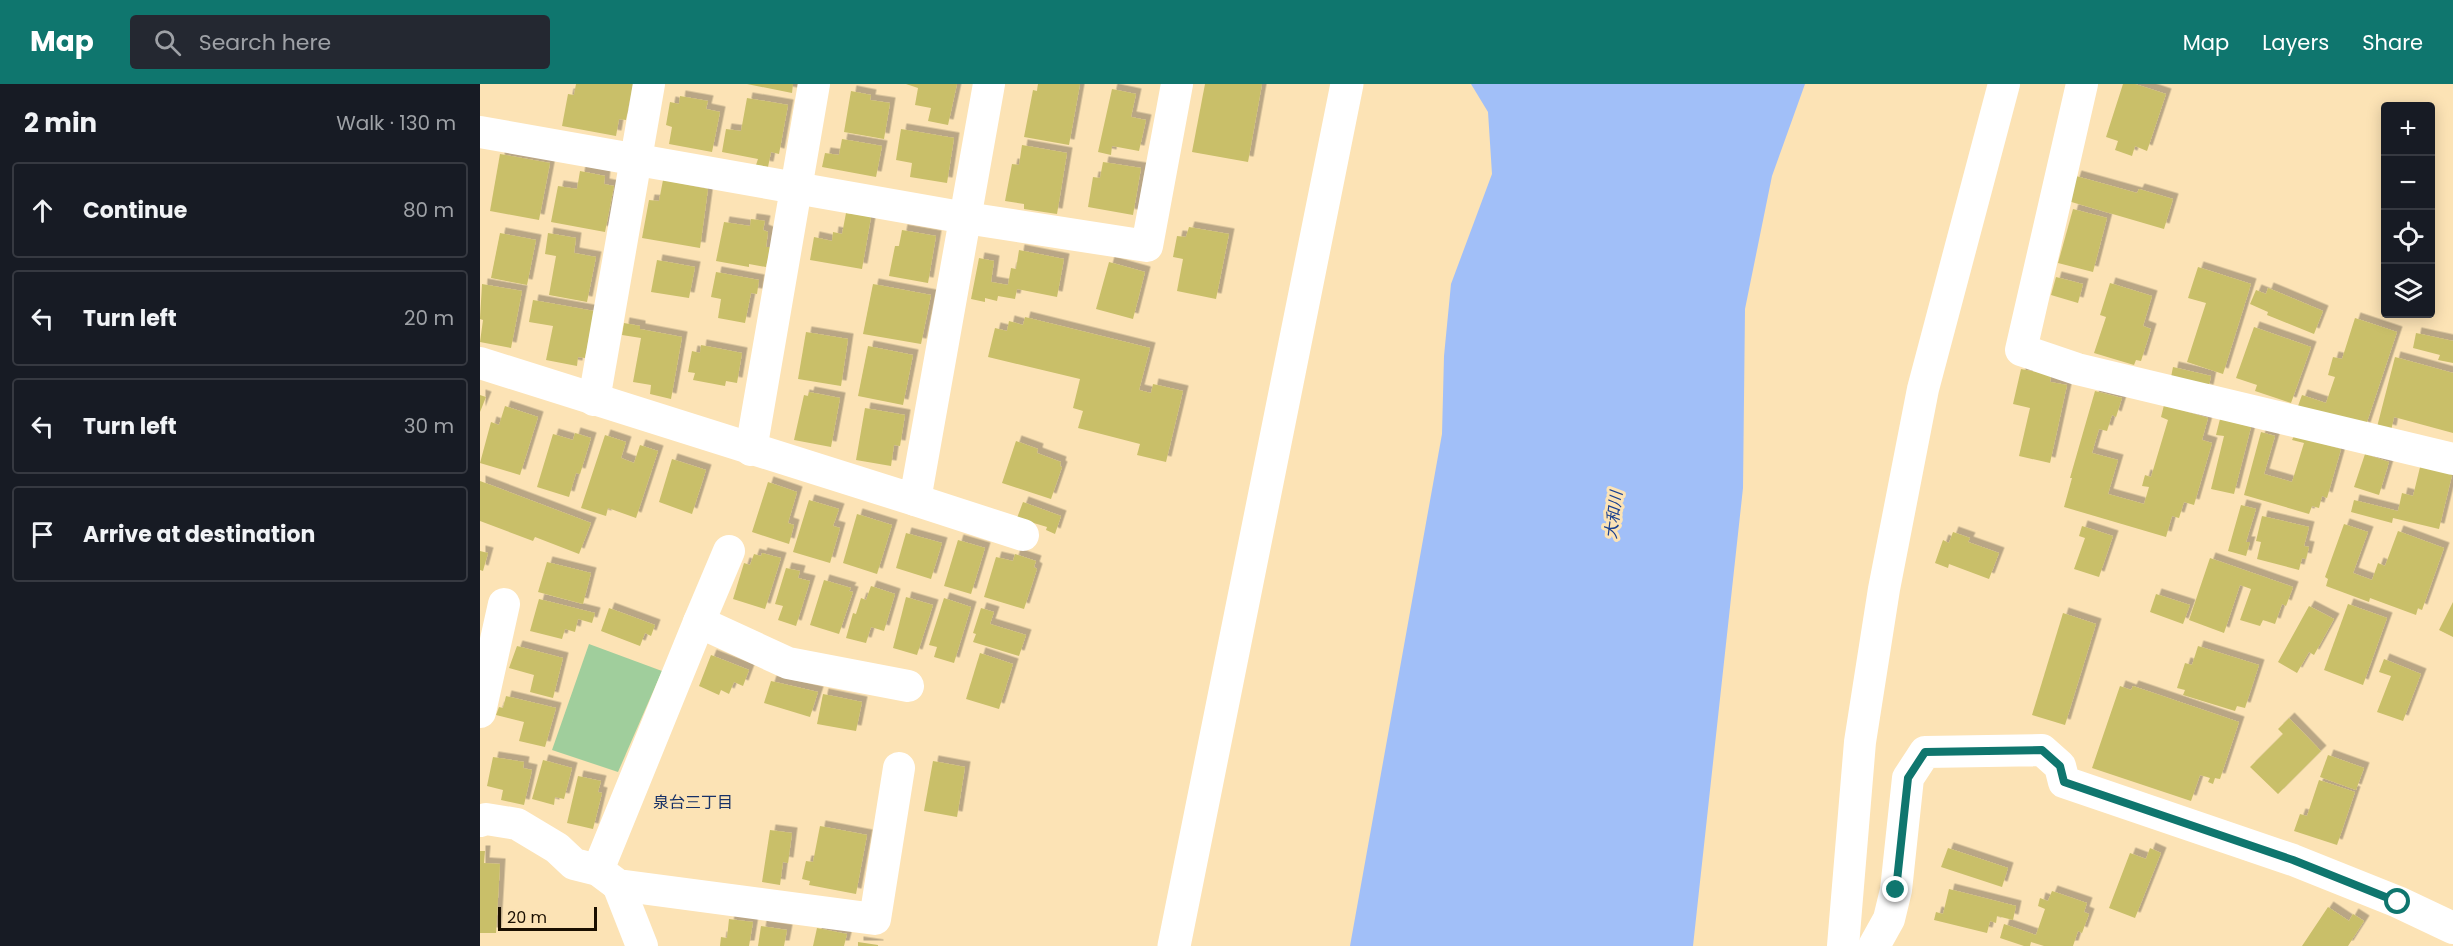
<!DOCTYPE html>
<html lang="en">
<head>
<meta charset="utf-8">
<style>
  body { margin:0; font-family:Poppins,"Noto Sans JP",sans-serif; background:#242831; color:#f1f3f6 }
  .controls { position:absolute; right:18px; top:18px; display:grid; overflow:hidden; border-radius:6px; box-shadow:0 3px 15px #0003 }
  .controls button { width:54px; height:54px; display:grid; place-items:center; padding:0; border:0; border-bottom:2px solid #363941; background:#171b24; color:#f1f3f6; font:30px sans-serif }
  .scale { position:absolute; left:18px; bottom:15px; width:99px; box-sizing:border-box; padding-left:6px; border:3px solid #1a0f00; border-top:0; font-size:16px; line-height:21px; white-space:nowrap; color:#1a0f00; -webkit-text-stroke:4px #fce3b5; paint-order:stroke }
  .stop { position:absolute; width:18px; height:18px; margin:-14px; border:4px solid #0f766e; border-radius:50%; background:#fff }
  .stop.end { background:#0f766e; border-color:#fff; box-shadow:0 2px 6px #0008 }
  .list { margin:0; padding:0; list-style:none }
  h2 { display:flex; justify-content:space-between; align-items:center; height:78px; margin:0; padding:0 24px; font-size:26px }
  h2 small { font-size:20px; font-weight:400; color:#9ea1a6 }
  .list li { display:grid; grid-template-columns:39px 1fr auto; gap:18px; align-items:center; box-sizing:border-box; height:96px; margin:0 12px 12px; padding:0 12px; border:2px solid #363941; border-radius:6px }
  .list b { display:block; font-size:22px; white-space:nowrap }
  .list em { font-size:20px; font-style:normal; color:#9ea1a6 }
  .icon { flex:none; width:33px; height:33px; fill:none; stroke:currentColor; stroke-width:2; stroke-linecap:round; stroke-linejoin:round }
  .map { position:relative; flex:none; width:1973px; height:862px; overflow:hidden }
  header { display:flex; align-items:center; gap:36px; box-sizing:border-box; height:84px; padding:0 30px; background:#0f766e; color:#fff }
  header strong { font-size:28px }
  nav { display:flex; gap:33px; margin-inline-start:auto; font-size:21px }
  .search { width:420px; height:54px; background:#242831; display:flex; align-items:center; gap:15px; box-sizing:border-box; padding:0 21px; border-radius:6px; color:#9ea1a6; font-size:22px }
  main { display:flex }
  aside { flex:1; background:#171b24 }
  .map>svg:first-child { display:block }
  .green { fill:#a0ce9c }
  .water { fill:#a1bff8 }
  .building { fill:#c9bf69; filter:url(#shadow) }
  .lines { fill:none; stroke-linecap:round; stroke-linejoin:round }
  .minor { stroke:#fff; stroke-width:32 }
  .tertiary { stroke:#fff; stroke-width:33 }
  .route { stroke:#0f766e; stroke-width:8 }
  .labels { text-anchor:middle; stroke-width:6; stroke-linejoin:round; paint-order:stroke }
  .water-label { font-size:16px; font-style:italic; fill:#1a408f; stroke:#fce3b5 }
  .neighbourhood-label { font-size:16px; fill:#163066; stroke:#fce3b5 }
</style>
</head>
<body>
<header>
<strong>Map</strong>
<div class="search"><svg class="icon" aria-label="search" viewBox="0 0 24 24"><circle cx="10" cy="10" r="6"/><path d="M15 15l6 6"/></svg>Search here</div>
<nav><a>Map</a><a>Layers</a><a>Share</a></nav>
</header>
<main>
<aside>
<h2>2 min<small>Walk · 130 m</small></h2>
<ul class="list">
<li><svg class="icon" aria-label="ahead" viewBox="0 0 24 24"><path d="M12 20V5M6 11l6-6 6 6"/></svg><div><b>Continue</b></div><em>80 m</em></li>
<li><svg class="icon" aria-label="left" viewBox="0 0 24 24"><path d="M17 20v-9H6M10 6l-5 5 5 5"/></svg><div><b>Turn left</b></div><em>20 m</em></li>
<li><svg class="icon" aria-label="left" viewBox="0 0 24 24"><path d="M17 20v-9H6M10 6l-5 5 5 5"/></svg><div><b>Turn left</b></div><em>30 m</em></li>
<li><svg class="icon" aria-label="arrive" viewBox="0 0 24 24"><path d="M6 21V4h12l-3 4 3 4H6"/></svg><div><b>Arrive at destination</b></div></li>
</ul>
</aside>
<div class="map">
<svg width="1973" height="862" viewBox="0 0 1973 862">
  <defs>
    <filter id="shadow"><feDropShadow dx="5.5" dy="-5.5" stdDeviation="0" flood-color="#0004"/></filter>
  </defs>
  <rect width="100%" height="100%" fill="#fce3b5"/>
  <polygon class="green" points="109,560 182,587 138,688 72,666"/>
  <polygon class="water" points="991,0 1325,0 1292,92 1265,225 1263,404 1213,862 870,862 962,350 964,272 971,200 1012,90 1008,28"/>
  <g class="building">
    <polygon points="96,0 153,0 146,36 139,35 136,52 82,42 88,10 94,11"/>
    <polygon points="267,0 313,0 312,9"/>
    <polygon points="426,0 477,0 468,41 448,37 451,24 435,21 438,4"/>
    <polygon points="558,0 600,0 589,61 544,53 553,6 557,7"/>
    <polygon points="725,0 782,0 768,78 712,68"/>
    <polygon points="1643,0 1655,0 1686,10 1667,67 1655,62 1652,72 1635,66 1638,57 1626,53"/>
    <polygon points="632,5 656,10 651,33 666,36 659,67 632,62 631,71 618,68"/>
    <polygon points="371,7 391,11 390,16 410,19 404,55 364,48"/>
    <polygon points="200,12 228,17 226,25 240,28 232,68 189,60 192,43 186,41 190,18 199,20"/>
    <polygon points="267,14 308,21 299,70 291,68 288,83 276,81 278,75 242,68 246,45 261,47"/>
    <polygon points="421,45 474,54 467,99 430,93 432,79 416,76"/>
    <polygon points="362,55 402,62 396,93 342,83 345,69 359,71"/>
    <polygon points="542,61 587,69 577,130 544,125 544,120 525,117 532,80 539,81"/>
    <polygon points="20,70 70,79 59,136 10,127"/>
    <polygon points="623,78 661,84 653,131 608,123 613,93 620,94"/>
    <polygon points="100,87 125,92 124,100 134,102 125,148 71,138 78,102 97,105"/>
    <polygon points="1596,92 1657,109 1659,105 1693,115 1684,145 1588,117"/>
    <polygon points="183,96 228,105 220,164 162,154 169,116 179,117"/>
    <polygon points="1593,125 1627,134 1613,188 1578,179"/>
    <polygon points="366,129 391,133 382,185 330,176 334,153 352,157 353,148 362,150"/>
    <polygon points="271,135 285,137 283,146 288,148 286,163 290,163 286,183 269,180 269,183 236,177 244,138 270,142"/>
    <polygon points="709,143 749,150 736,215 697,207 703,175 693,173 697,152 706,153"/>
    <polygon points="422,146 456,152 448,199 409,192 415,162 419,162"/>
    <polygon points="20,149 56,156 47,201 11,194"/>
    <polygon points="68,149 96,154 94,169 116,173 107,218 69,211 76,172 65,170"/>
    <polygon points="539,166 584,175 577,213 537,205 535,215 518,212 517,217 505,214 505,218 491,215 499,174 514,177 511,198 528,201 531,184 536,185"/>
    <polygon points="177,176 215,183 209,214 171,208"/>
    <polygon points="629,178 665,188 653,235 616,225"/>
    <polygon points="1718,183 1771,200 1743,290 1707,278 1726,219 1708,214"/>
    <polygon points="236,188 279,196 277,210 271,209 265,239 238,234 241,215 231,213"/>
    <polygon points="1576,193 1603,200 1598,219 1571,211"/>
    <polygon points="1630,199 1672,212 1663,242 1671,245 1661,277 1656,276 1654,281 1614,269 1626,233 1620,231"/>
    <polygon points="2,200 42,207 31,264 0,258 3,236 0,235"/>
    <polygon points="393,200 451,211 441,260 383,250"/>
    <polygon points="1788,204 1843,227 1834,250 1787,231 1788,228 1770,220 1776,206 1786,210"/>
    <polygon points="53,216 114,227 105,274 98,273 97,282 66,276 73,242 49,238"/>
    <polygon points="545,233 670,264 659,306 671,309 673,300 703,307 686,378 657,371 660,360 598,344 603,327 593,324 600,295 508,273 515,244 527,247 529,237 543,241"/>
    <polygon points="1875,234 1917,248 1885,344 1818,322 1822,311 1846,319 1855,293 1848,291 1853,273 1862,275"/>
    <polygon points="144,239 160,242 160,245 202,253 191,315 170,310 171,301 153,298 161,254 142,251"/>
    <polygon points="1774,243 1831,263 1811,319 1775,307 1777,301 1756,294"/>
    <polygon points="326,248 368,255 361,302 318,295"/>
    <polygon points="1936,249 1973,257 1973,279 1958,276 1960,271 1933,264"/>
    <polygon points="221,261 262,269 257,299 246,297 245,302 213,296 215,289 208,288 212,267 220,269"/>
    <polygon points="388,262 433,271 423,321 378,312"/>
    <polygon points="1915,273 1973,289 1973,349 1914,333 1911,347 1897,343"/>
    <polygon points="1693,283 1731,292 1728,306 1690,298"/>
    <polygon points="1541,285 1571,291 1570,298 1587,301 1570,379 1539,372 1550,324 1533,320"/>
    <polygon points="1615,307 1642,314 1636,333 1632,331 1627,347 1619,345 1612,369 1638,376 1628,410 1664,420 1669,403 1662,402 1665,391 1671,393 1688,336 1681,333 1684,321 1728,334 1722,356 1732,359 1714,421 1704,418 1699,434 1692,432 1686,453 1584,423 1592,394 1590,394"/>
    <polygon points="329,308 360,314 351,363 314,356 324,311 328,312"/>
    <polygon points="0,311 6,313 0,328"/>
    <polygon points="25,322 58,333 40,391 0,379 11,338 19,341"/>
    <polygon points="385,324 425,331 420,362 414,361 411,382 376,376"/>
    <polygon points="1740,335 1771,343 1754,410 1731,405 1744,352 1736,351"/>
    <polygon points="1781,348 1795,352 1784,390 1812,398 1824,359 1812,356 1814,352 1861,365 1847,414 1842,412 1839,424 1832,422 1829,430 1764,411"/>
    <polygon points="95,349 111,354 100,390 96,389 89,413 57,403 73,350 93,356"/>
    <polygon points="125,351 146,358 141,374 154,379 160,361 178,367 156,434 128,424 126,432 101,424"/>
    <polygon points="536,357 558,365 557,369 581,378 580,382 582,383 571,415 522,399"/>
    <polygon points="1885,370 1909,378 1899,411 1874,403"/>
    <polygon points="192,375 226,386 212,430 179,418"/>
    <polygon points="1941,379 1973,387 1959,445 1913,434 1912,439 1871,428 1874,416 1918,427 1922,409 1933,412"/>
    <polygon points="0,397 111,439 99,470 55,453 53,457 0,437"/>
    <polygon points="288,398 317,408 308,439 314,441 309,460 272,448"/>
    <polygon points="329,416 359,425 353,442 360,444 350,479 313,468"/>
    <polygon points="543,418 581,432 575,450 566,446 567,443 537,434"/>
    <polygon points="1761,421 1776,425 1766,458 1770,458 1766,472 1748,467"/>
    <polygon points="377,430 412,441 397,490 363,479"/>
    <polygon points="1782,432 1829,443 1824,462 1829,463 1826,475 1822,474 1819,486 1777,475 1781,458 1776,457"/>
    <polygon points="1864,440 1888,448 1873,489 1892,496 1898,479 1905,482 1918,447 1964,464 1942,526 1938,524 1936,531 1890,514 1889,518 1846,502 1848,495 1845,493"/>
    <polygon points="1602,442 1633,452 1619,493 1594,485 1605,454 1599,452"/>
    <polygon points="1473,448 1490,454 1488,458 1519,469 1509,495 1469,480 1468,484 1455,479 1463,456 1469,459"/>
    <polygon points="426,449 462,459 451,495 416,484"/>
    <polygon points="478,456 505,464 491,510 464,502"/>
    <polygon points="0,467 8,469 3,487 0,486"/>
    <polygon points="282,469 301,474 285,525 253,515 264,479 270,481 274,470 281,472"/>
    <polygon points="535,470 556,477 554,483 557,485 544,525 504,513 516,473 533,477"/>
    <polygon points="1730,474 1813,503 1806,522 1802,520 1795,540 1783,536 1780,542 1760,536 1771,505 1760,501 1744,549 1709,536"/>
    <polygon points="67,478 111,489 103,520 58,508"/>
    <polygon points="306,484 320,487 318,494 330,497 316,542 298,536 303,522 295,520"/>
    <polygon points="344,496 371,504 369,507 373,508 359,550 330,541"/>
    <polygon points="391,502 415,510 404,547 391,543 386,559 366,554 373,529 376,530 381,514 386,516"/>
    <polygon points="1676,510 1710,521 1703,540 1670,528"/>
    <polygon points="426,513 453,521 437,571 413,564"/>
    <polygon points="464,514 491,523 474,579 454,573 457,563 449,561"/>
    <polygon points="59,515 115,529 112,539 98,535 95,548 85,545 82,555 50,547"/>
    <polygon points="1973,518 1973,553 1959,546"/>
    <polygon points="1868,520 1907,534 1883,601 1844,586"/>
    <polygon points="1829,522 1854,535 1834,571 1829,568 1817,589 1798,578"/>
    <polygon points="129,524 175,541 171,552 165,549 160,562 121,547"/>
    <polygon points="501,524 514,528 510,540 546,551 539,572 493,558 496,550 493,549"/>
    <polygon points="1583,529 1616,540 1585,641 1552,631"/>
    <polygon points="37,562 83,574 73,614 50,608 54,591 29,584"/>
    <polygon points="1718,562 1779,581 1765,624 1757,622 1755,627 1703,611 1705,606 1697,604 1705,579 1712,581"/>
    <polygon points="500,569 533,580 519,625 486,615"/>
    <polygon points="231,571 269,586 263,602 254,598 249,610 241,606 239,611 219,602"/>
    <polygon points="1904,575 1941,590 1923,637 1897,628 1911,592 1899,588"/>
    <polygon points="291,597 338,608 330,633 284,619"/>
    <polygon points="1640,602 1651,606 1653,602 1759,638 1740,695 1735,694 1733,700 1728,698 1730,694 1720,691 1711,717 1612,684"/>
    <polygon points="343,610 382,618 376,647 337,640"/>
    <polygon points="26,612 76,624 65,663 39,657 44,638 16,631 19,623 23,624"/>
    <polygon points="1809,634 1841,667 1798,710 1770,683 1803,650 1798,645"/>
    <polygon points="1848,671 1884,684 1876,706 1840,693"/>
    <polygon points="13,673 44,678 43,684 52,686 44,721 21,716 23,706 7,702"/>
    <polygon points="63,676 92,684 84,715 75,713 74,721 52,715"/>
    <polygon points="453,677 485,683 477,733 444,727"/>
    <polygon points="98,692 121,697 118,708 122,709 113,745 87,739"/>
    <polygon points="1839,696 1875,708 1857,761 1814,747 1820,730 1827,732"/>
    <polygon points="340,742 387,751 376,810 329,801 330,797 322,795 326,777 333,778"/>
    <polygon points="290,746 312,749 308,779 303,778 300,801 282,798"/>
    <polygon points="1468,764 1528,784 1522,803 1461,783"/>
    <polygon points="1670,764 1681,769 1655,834 1629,824 1650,769 1666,775"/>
    <polygon points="0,767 5,767 4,779 20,780 16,849 0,849"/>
    <polygon points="1469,805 1536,822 1533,836 1517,832 1516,839 1510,837 1507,849 1454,836 1456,828 1463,830"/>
    <polygon points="1572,807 1607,819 1604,828 1609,830 1602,849 1598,847 1593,862 1564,862 1551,858 1550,862 1544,862 1520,854 1524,840 1556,851 1565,825 1558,822 1560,814 1568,817"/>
    <polygon points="1848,823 1869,837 1873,830 1884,837 1868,862 1822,862"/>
    <polygon points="249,835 273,838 269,862 240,862 241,853 247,854"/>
    <polygon points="281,842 307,846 304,862 278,862"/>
    <polygon points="337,844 367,850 364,862 333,862"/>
    <polygon points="378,858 398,861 398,862 378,862"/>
  </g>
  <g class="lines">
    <g class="minor">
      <polyline points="1602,0 1541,266 1597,285 1973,375"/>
      <polyline points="0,48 486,134 667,162 697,0"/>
      <polyline points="0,279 435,416 509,0"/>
      <polyline points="114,316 169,0"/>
      <polyline points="271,366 334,0"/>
      <polyline points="435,416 543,451"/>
      <polyline points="219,538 249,467"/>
      <polyline points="0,628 24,520"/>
      <polyline points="0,737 6,735 37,740 77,764 94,780 118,786 138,801 395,835 419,684"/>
      <polyline points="118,786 219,538 308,579 428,602"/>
      <polyline points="138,801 162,862"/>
      <polyline points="1363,862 1380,658 1404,505 1443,305 1524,0"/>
      <polyline points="1394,862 1409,835 1416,806 1428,694 1445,668 1562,666 1580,682 1584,698 1813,776 1918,818 1973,844"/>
    </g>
    <polyline class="tertiary" points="694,862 867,0"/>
  </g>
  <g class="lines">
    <polyline class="route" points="1416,806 1428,694 1445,668 1562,666 1580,682 1584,698 1813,776 1918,818"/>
  </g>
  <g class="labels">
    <g class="water-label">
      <text transform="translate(1133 431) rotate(-83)" y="6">大和川</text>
    </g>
    <g class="neighbourhood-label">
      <text x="213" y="724">泉台三丁目</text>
    </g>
  </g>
</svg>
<div class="controls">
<button>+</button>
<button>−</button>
<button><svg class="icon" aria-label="locate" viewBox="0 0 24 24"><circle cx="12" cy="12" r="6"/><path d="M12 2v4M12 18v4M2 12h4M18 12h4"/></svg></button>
<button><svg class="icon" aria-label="layers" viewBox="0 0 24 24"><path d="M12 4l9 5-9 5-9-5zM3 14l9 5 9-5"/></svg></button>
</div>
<div class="scale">20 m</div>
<div class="stop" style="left:1918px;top:818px"></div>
<div class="stop end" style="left:1416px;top:806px"></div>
</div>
</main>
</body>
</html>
